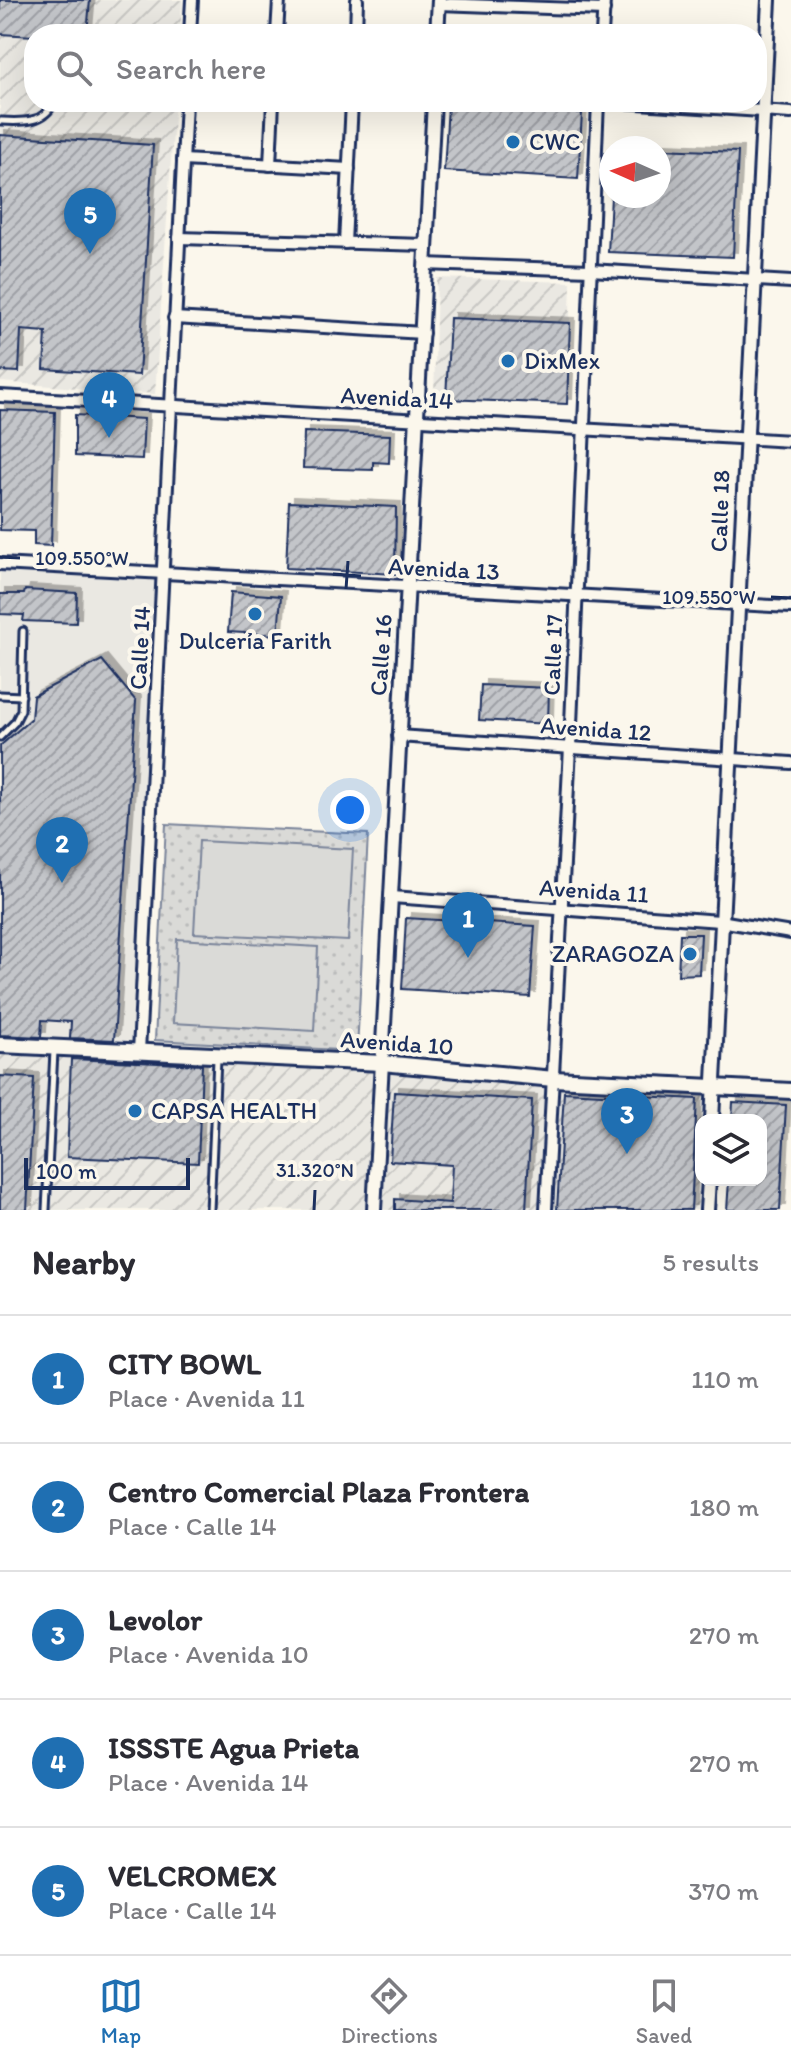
<!DOCTYPE html>
<html lang="en">
<head>
<meta charset="utf-8">
<style>
  body { margin:0; font-family:Itim,sans-serif; background:#f7f7f7; color:#2b2b33 }
  .controls { position:absolute; right:24px; bottom:24px; display:grid; overflow:hidden; border-radius:16px; box-shadow:0 8px 32px #0002 }
  .controls button { width:72px; height:72px; display:grid; place-items:center; padding:0; border:0; border-bottom:2px solid #e1e1e2; background:#fff; color:#2b2b33; font:40px sans-serif }
  .compass { position:absolute; left:599px; top:136px; width:72px; height:72px; border-radius:50%; background:#fff; box-shadow:0 8px 32px #0002; rotate:273deg }
  .scale { position:absolute; left:24px; bottom:20px; width:166px; box-sizing:border-box; padding-left:8px; border:4px solid #1b2f5e; border-top:0; font-size:22px; line-height:28px; white-space:nowrap; color:#1b2f5e; -webkit-text-stroke:6px #fbf7ec; paint-order:stroke }
  .you { position:absolute; left:350px; top:810px; width:28px; height:28px; margin:-20px; border:6px solid #fff; border-radius:50%; background:#1a73e8; box-shadow:0 0 0 12px #1a73e833 }
  .badge { display:grid; place-items:center; width:52px; height:52px; border-radius:50%; background:#1f6fb2; color:#fff; font-size:26px; font-weight:700 }
  .pin { position:absolute; translate:-50% -66px; filter:drop-shadow(0 2px 4px #0008) }
  .pin::after { content:''; position:absolute; top:42px; width:28px; height:24px; background:inherit; clip-path:polygon(0 0,100% 0,50% 100%) }
  .list { margin:0; padding:0; list-style:none }
  h2 { display:flex; justify-content:space-between; align-items:center; height:104px; margin:0; padding:0 32px; font-size:34px }
  h2 small { font-size:26px; font-weight:400; color:#7c7c81 }
  .list li { display:grid; grid-template-columns:52px 1fr auto; gap:24px; align-items:center; box-sizing:border-box; height:128px; padding:0 32px; border-top:2px solid #e1e1e2 }
  .list b { display:block; font-size:30px; white-space:nowrap }
  .list p { margin:0; font-size:26px; white-space:nowrap; color:#7c7c81 }
  .list em { font-size:26px; font-style:normal; color:#7c7c81 }
  .icon { flex:none; width:44px; height:44px; fill:none; stroke:currentColor; stroke-width:2; stroke-linecap:round; stroke-linejoin:round }
  .map { position:relative; flex:none; width:791px; height:1210px; overflow:hidden }
  .search { position:absolute; background:#fff; box-shadow:0 8px 32px #0002; left:24px; right:24px; top:24px; height:88px; display:flex; align-items:center; gap:20px; box-sizing:border-box; padding:0 28px; border-radius:32px; color:#7c7c81; font-size:30px }
  .sheet { height:744px; background:#fff }
  nav { display:flex; justify-content:space-around; align-items:center; box-sizing:border-box; height:112px; border-top:2px solid #e1e1e2; background:#fff; font-size:22px; color:#7c7c81 }
  nav a { display:grid; justify-items:center; gap:4px }
  nav .on { color:#1f6fb2 }
  .map>svg:first-child { display:block }
  .built { fill:#eae8e2 }
  .industrial { fill:url(#industrial-furrows) }
  .grass { fill:url(#grass-dots); stroke:#7a849a; stroke-width:2 }
  .garden { fill:#dadad7; stroke:#7a849a; stroke-width:2 }
  .building { fill:url(#building-hatch); stroke:#1b2f5e; stroke-width:2; filter:url(#shadow) }
  .lines { fill:none; stroke-linecap:round; stroke-linejoin:round }
  .service-casing { stroke:#1b2f5e; stroke-width:11 }
  .minor-casing { stroke:#1b2f5e; stroke-width:16 }
  .tertiary-casing { stroke:#1b2f5e; stroke-width:18 }
  .secondary-casing { stroke:#1b2f5e; stroke-width:20 }
  .service { stroke:#fbf7ec; stroke-width:5 }
  .minor { stroke:#fbf7ec; stroke-width:10 }
  .tertiary { stroke:#fbf7ec; stroke-width:12 }
  .secondary { stroke:#fbf7ec; stroke-width:14 }
  .ticks { fill:none; stroke:#1b2f5e; stroke-width:3 }
  .poi-dot { fill:#1f6fb2; stroke:#fbf7ec; stroke-width:3 }
  .labels { text-anchor:middle; stroke-width:8; stroke-linejoin:round; paint-order:stroke }
  .poi-label { font-size:24px; fill:#1b2f5e; stroke:#fbf7ec; text-anchor:start }
  .street-label { font-size:24px; fill:#1b2f5e; stroke:#fbf7ec }
  .ticks-label { font-size:20px; text-anchor:middle; fill:#1b2f5e; stroke:#fbf7ec; stroke-width:8; stroke-linejoin:round; paint-order:stroke }
</style>
</head>
<body>
<div class="map">
<svg width="791" height="1210" viewBox="0 0 791 1210">
  <defs>
    <pattern id="industrial-furrows" width="10" height="10" patternUnits="userSpaceOnUse" patternTransform="scale(2)"><rect width="10" height="10" fill="#eae8e2"/><path d="M-1 1l2-2M0 10L10 0M9 11l2-2" fill="none" stroke="#c8c7c4"/></pattern>
    <pattern id="grass-dots" width="8" height="8" patternUnits="userSpaceOnUse" patternTransform="scale(2)"><rect width="8" height="8" fill="#dadad7"/><path d="M2 2h.1M6 6h.1" fill="none" stroke="#babbbb" stroke-width="1.8" stroke-linecap="round"/></pattern>
    <pattern id="building-hatch" width="6" height="6" patternUnits="userSpaceOnUse" patternTransform="scale(2)"><rect width="6" height="6" fill="#c3c5c9"/><path d="M-1 1l2-2M0 6l6-6M5 7l2-2" fill="none" stroke="#9ea0a6"/></pattern>
    <filter id="shadow"><feDropShadow dx="5" dy="-5" stdDeviation="0" flood-color="#0004"/></filter>
  </defs>
  <rect width="100%" height="100%" fill="#fbf7ec"/>
  <filter id="ink" filterUnits="userSpaceOnUse"><feTurbulence type="fractalNoise" baseFrequency=".0125" numOctaves="2"/><feDisplacementMap in="SourceGraphic" scale="16" xChannelSelector="R" yChannelSelector="G"/><feConvolveMatrix kernelMatrix="1 2 1 2 8 2 1 2 1" color-interpolation-filters="sRGB"/></filter>
  <g filter="url(#ink)">
    <polygon class="built" points="0,564 163,573 139,1052 0,1045"/>
    <g class="industrial">
      <polygon points="0,0 182,0 180,34 34,34 34,102 175,102 155,394 0,382"/>
      <polygon points="437,278 571,282 567,404 434,399"/>
      <polygon points="0,1053 713,1087 711,1120 701,1120 701,1180 708,1180 706,1210 0,1210"/>
    </g>
    <polygon class="grass" points="166,824 368,834 357,1051 155,1040"/>
    <g class="garden">
      <polygon points="199,841 353,849 348,941 194,933"/>
      <polygon points="177,939 318,947 314,1031 173,1023"/>
    </g>
    <g class="building">
      <polygon points="0,0 90,0 87,34 34,34 34,36 0,34"/>
      <polygon points="448,105 582,113 578,179 444,171"/>
      <polygon points="0,135 153,145 139,375 44,369 46,332 21,330 19,372 0,371"/>
      <polygon points="659,149 738,152 733,257 608,252 611,196 659,196"/>
      <polygon points="450,318 570,323 567,404 446,399"/>
      <polygon points="0,410 55,412 51,546 34,545 34,531 0,530"/>
      <polygon points="75,415 144,419 142,459 75,456"/>
      <polygon points="304,432 390,435 389,463 373,462 373,470 303,468"/>
      <polygon points="289,502 396,507 395,574 286,568"/>
      <polygon points="25,590 77,593 76,623 23,621 24,615 0,614 0,594 24,594"/>
      <polygon points="231,592 281,596 278,635 228,632"/>
      <polygon points="102,660 136,701 114,1040 70,1038 71,1022 42,1020 41,1037 0,1035 0,746 31,719 33,696"/>
      <polygon points="481,685 549,688 548,724 479,720"/>
      <polygon points="406,918 535,926 530,997 402,989"/>
      <polygon points="680,934 701,934 699,974 678,975"/>
      <polygon points="71,1059 202,1065 198,1163 67,1157"/>
      <polygon points="0,1076 34,1078 27,1210 0,1210"/>
      <polygon points="394,1092 532,1100 526,1210 395,1210 395,1199 450,1203 452,1165 390,1161"/>
      <polygon points="564,1092 697,1099 691,1210 557,1210"/>
      <polygon points="733,1102 786,1105 780,1210 727,1210 729,1180 761,1180 761,1120 732,1120"/>
    </g>
    <g class="lines">
      <defs>
        <g id="service">
          <path d="M0 121C20 122 45 124 54 102"/>
          <polyline points="0,695 22,696"/>
          <polyline points="0,737 15,722 21,710 23,631"/>
          <polyline points="46,1210 54,1051"/>
          <polyline points="210,1210 217,1059"/>
        </g>
        <g id="minor">
          <polyline points="439,4 604,10"/>
          <polyline points="190,34 192,0"/>
          <polyline points="277,34 279,0"/>
          <polyline points="356,34 357,0"/>
          <polyline points="602,34 604,0"/>
          <polyline points="622,102 791,113"/>
          <polyline points="183,160 349,169"/>
          <polyline points="270,165 273,102"/>
          <polyline points="179,238 426,245"/>
          <polyline points="345,243 352,102"/>
          <polyline points="425,264 590,270 791,282"/>
          <polyline points="174,318 423,333"/>
          <polyline points="0,396 791,441"/>
          <polyline points="0,564 791,607"/>
          <polyline points="398,736 791,763"/>
          <polyline points="392,897 720,921 791,933"/>
          <path d="M139 1052C155 736 168 419 186 102"/>
          <polyline points="546,1210 570,747 598,102"/>
        </g>
        <g id="tertiary">
          <polyline points="437,34 439,0"/>
          <polyline points="712,1120 769,0"/>
          <polyline points="374,1210 434,102"/>
          <polyline points="707,1210 709,1180"/>
        </g>
        <polyline id="secondary" points="0,1045 382,1063 554,1079 791,1091"/>
      </defs>
      <use href="#service" class="service-casing"/>
      <use href="#minor" class="minor-casing"/>
      <use href="#tertiary" class="tertiary-casing"/>
      <use href="#secondary" class="secondary-casing"/>
      <use href="#service" class="service"/>
      <use href="#minor" class="minor"/>
      <use href="#tertiary" class="tertiary"/>
      <use href="#secondary" class="secondary"/>
    </g>
  </g>
  <path class="ticks" d="M0 557 20 558M333 574 361 576M346 589 348 561M771 597 791 598M314 1210 315 1190"/>
  <g class="poi-dot">
    <circle cx="513" cy="142" r="8"/>
    <circle cx="508" cy="361" r="8"/>
    <circle cx="255" cy="614" r="8"/>
    <circle cx="690" cy="954" r="8"/>
    <circle cx="135" cy="1111" r="8"/>
  </g>
  <g class="labels">
    <g class="poi-label">
      <text x="529" y="150">CWC</text>
      <text x="524" y="369">DixMex</text>
      <text x="255" y="649" text-anchor="middle">Dulcería Farith</text>
      <text x="674" y="962" text-anchor="end">ZARAGOZA</text>
      <text x="151" y="1119">CAPSA HEALTH</text>
    </g>
    <g class="street-label">
      <text transform="translate(397 398) rotate(3)" y="8">Avenida 14</text>
      <text transform="translate(720 511) rotate(-88)" y="8">Calle 18</text>
      <text transform="translate(444 569) rotate(3)" y="8">Avenida 13</text>
      <text transform="translate(140 648) rotate(-87)" y="8">Calle 14</text>
      <text transform="translate(381 655) rotate(-86)" y="8">Calle 16</text>
      <text transform="translate(553 655) rotate(-88)" y="8">Calle 17</text>
      <text transform="translate(596 729) rotate(4)" y="8">Avenida 12</text>
      <text transform="translate(594 891) rotate(4)" y="8">Avenida 11</text>
      <text transform="translate(397 1043) rotate(4)" y="8">Avenida 10</text>
    </g>
  </g>
  <g class="ticks-label">
    <text x="82" y="565">109.550°W</text>
    <text x="709" y="604">109.550°W</text>
    <text x="315" y="1177">31.320°N</text>
  </g>
</svg>
<div class="controls">
<button><svg class="icon" aria-label="layers" viewBox="0 0 24 24"><path d="M12 4l9 5-9 5-9-5zM3 14l9 5 9-5"/></svg></button>
</div>
<svg class="compass" viewBox="-18 -18 36 36"><path d="M0-13l5 13h-10z" fill="#e53935"/><path d="M0 13l5-13h-10z" fill="#7c7c81"/></svg>
<div class="scale">100 m</div>
<div class="you"></div>
<div class="pin badge" style="left:468px;top:958px">1</div>
<div class="pin badge" style="left:62px;top:883px">2</div>
<div class="pin badge" style="left:627px;top:1154px">3</div>
<div class="pin badge" style="left:109px;top:438px">4</div>
<div class="pin badge" style="left:90px;top:254px">5</div>
<div class="search"><svg class="icon" aria-label="search" viewBox="0 0 24 24"><circle cx="10" cy="10" r="6"/><path d="M15 15l6 6"/></svg>Search here</div>
</div>
<section class="sheet">
<h2>Nearby<small>5 results</small></h2>
<ul class="list">
<li><span class="badge">1</span><div><b>CITY BOWL</b><p>Place · Avenida 11</p></div><em>110 m</em></li>
<li><span class="badge">2</span><div><b>Centro Comercial Plaza Frontera</b><p>Place · Calle 14</p></div><em>180 m</em></li>
<li><span class="badge">3</span><div><b>Levolor</b><p>Place · Avenida 10</p></div><em>270 m</em></li>
<li><span class="badge">4</span><div><b>ISSSTE Agua Prieta</b><p>Place · Avenida 14</p></div><em>270 m</em></li>
<li><span class="badge">5</span><div><b>VELCROMEX</b><p>Place · Calle 14</p></div><em>370 m</em></li>
</ul>
</section>
<nav>
<a class="on"><svg class="icon" aria-label="map" viewBox="0 0 24 24"><path d="M3 6l6-2 6 2 6-2v14l-6 2-6-2-6 2zM9 4v14M15 6v14"/></svg>Map</a>
<a><svg class="icon" aria-label="directions" viewBox="0 0 24 24"><path d="M12 3l9 9-9 9-9-9zM9 14v-3h6M13 9l2 2-2 2"/></svg>Directions</a>
<a><svg class="icon" aria-label="saved" viewBox="0 0 24 24"><path d="M7 4h10v16l-5-4-5 4z"/></svg>Saved</a>
</nav>
</body>
</html>
